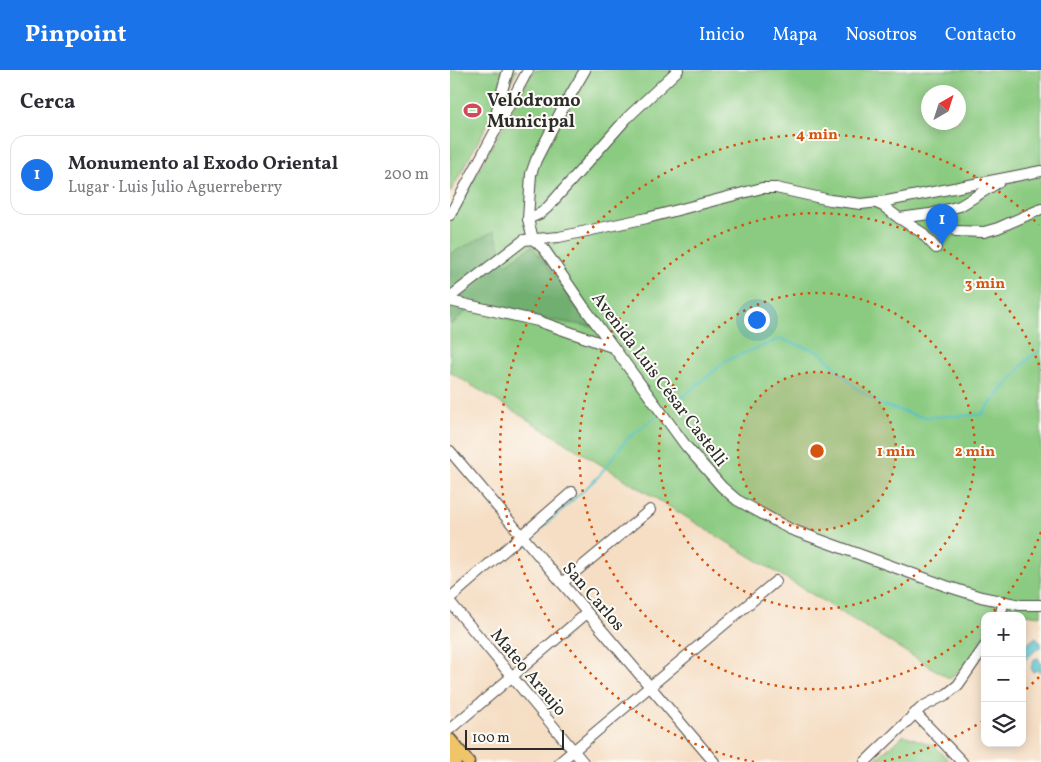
<!DOCTYPE html>
<html lang="es">
<head>
<meta charset="utf-8">
<style>
  body { margin:0; font-family:Vollkorn,serif; background:#f7f7f7; color:#2b2b33 }
  .controls { position:absolute; right:15px; bottom:15px; display:grid; overflow:hidden; border-radius:10px; box-shadow:0 2px 12px #0003 }
  .controls button { width:45px; height:45px; display:grid; place-items:center; padding:0; border:0; border-bottom:1px solid #e1e1e2; background:#fff; color:#2b2b33; font:25px sans-serif }
  .compass { position:absolute; left:471px; top:15px; width:45px; height:45px; border-radius:50%; background:#fff; box-shadow:0 2px 12px #0003; rotate:39deg }
  .scale { position:absolute; left:15px; bottom:12px; width:99px; box-sizing:border-box; padding-left:5px; border:2px solid #2b2b2b; border-top:0; font-size:14px; line-height:18px; white-space:nowrap; color:#2b2b2b; -webkit-text-stroke:4px #fdfcf7; paint-order:stroke }
  .you { position:absolute; left:306px; top:249px; width:18px; height:18px; margin:-12px; border:4px solid #fff; border-radius:50%; background:#1a73e8; box-shadow:0 0 0 8px #1a73e833 }
  .badge { display:grid; place-items:center; width:32px; height:32px; border-radius:50%; background:#1a73e8; color:#fff; font-size:16px; font-weight:700 }
  .pin { position:absolute; translate:-50% -41px; filter:drop-shadow(0 1px 2px #0008) }
  .pin::after { content:''; position:absolute; top:26px; width:18px; height:15px; background:inherit; clip-path:polygon(0 0,100% 0,50% 100%) }
  .list { margin:0; padding:0; list-style:none }
  h2 { display:flex; justify-content:space-between; align-items:center; height:65px; margin:0; padding:0 20px; font-size:21px }
  h2 small { font-size:16px; font-weight:400; color:#7c7c81 }
  .list li { display:grid; grid-template-columns:32px 1fr auto; gap:15px; align-items:center; box-sizing:border-box; height:80px; margin:0 10px 10px; padding:0 10px; border:1px solid #e1e1e2; border-radius:15px }
  .list b { display:block; font-size:19px; white-space:nowrap }
  .list p { margin:0; font-size:16px; white-space:nowrap; color:#7c7c81 }
  .list em { font-size:16px; font-style:normal; color:#7c7c81 }
  .icon { flex:none; width:28px; height:28px; fill:none; stroke:currentColor; stroke-width:2; stroke-linecap:round; stroke-linejoin:round }
  .map { position:relative; flex:none; width:591px; height:692px; overflow:hidden }
  header { display:flex; align-items:center; gap:30px; box-sizing:border-box; height:70px; padding:0 25px; background:#1a73e8; color:#fff }
  header strong { font-size:24px }
  nav { display:flex; gap:28px; margin-inline-start:auto; font-size:18px }
  main { display:flex }
  aside { flex:1; background:#fff }
  .map>svg:first-child { display:block }
  .green { fill:#8bcb81; stroke:#5b7b56; fill-rule:evenodd }
  .forest { fill:#70af6f; stroke:#4e6d4d }
  .water { fill:#54c1cc; stroke:#40767c }
  .lines { fill:none; stroke-linecap:round; stroke-linejoin:round }
  .stream { stroke:#54c1cc; stroke-width:2 }
  .minor-casing { stroke:#494642; stroke-width:12 }
  .major-casing { stroke:#494642; stroke-width:15 }
  .minor { stroke:#fff; stroke-width:10 }
  .major { stroke:#f0c469; stroke-width:12 }
  .ring { fill:none; stroke:#d5540f; stroke-width:2.5; stroke-dasharray:2.5 5 }
  .labels { text-anchor:middle; stroke-width:4; stroke-linejoin:round; paint-order:stroke }
  .poi-label { font-size:18px; font-weight:bold; fill:#2b2b2b; stroke:#fdfcf7; text-anchor:start }
  .street-label { font-size:18px; fill:#2b2b2b; stroke:#fdfcf7 }
  .centre { fill:#d5540f; stroke:#fdfcf7; stroke-width:2.5 }
  .ring-label { font-size:15px; text-anchor:middle; font-weight:bold; fill:#d5540f; stroke:#fdfcf7; stroke-width:4; stroke-linejoin:round; paint-order:stroke }
</style>
</head>
<body>
<header>
<strong>Pinpoint</strong>
<nav><a>Inicio</a><a>Mapa</a><a>Nosotros</a><a>Contacto</a></nav>
</header>
<main>
<aside>
<h2>Cerca<small></small></h2>
<ul class="list">
<li><span class="badge">1</span><div><b>Monumento al Exodo Oriental</b><p>Lugar · Luis Julio Aguerreberry</p></div><em>200 m</em></li>
</ul>
</aside>
<div class="map">
<svg width="591" height="692" viewBox="0 0 591 692">
  <rect width="100%" height="100%" fill="#fdfcf7"/>
  <filter id="ink" filterUnits="userSpaceOnUse"><feTurbulence type="fractalNoise" baseFrequency=".02" numOctaves="2"/><feDisplacementMap in="SourceGraphic" scale="10" xChannelSelector="R" yChannelSelector="G"/><feConvolveMatrix kernelMatrix="1 2 1 2 8 2 1 2 1" color-interpolation-filters="sRGB"/></filter>
  <filter id="wash" filterUnits="userSpaceOnUse"><feTurbulence type="fractalNoise" baseFrequency=".0096" numOctaves="4" result="noise"/><feDisplacementMap in="SourceGraphic" scale="20" xChannelSelector="R" yChannelSelector="G"/><feGaussianBlur stdDeviation="1.12" result="paint"/><feColorMatrix in="noise" values="0 0 0 0 0 0 0 0 0 0 0 0 0 0 0 0 0 1.4 0 .05"/><feComposite in="paint" operator="in"/></filter>
  <g filter="url(#wash)">
    <rect width="100%" height="100%" fill="#f5dec4"/>
    <g class="green">
      <polygon points="0,0 67,0 0,123"/>
      <path d="M84 0H591V546L550 541 548 546H535V570L527 582 500 609 0 302V153ZM478 22H508V52H478Z"/>
      <polygon points="454,665 485,676 500,692 422,692"/>
    </g>
    <polygon class="forest" points="44,161 56,194 82,176 144,257 21,237 0,256 0,184"/>
    <g class="water">
      <polygon points="586,567 591,573 591,576 572,592 572,578"/>
      <polygon points="588,588 591,593 591,602 587,600 583,602 581,598 584,589"/>
    </g>
    <g class="lines">
      <g class="stream">
        <polyline points="224,334 277,290 330,269 370,282 406,318 432,335 472,347 531,345 579,288 591,280"/>
        <polyline points="91,459 148,407 177,369 206,347"/>
      </g>
    </g>
  </g>
  <g filter="url(#ink)">
    <g class="lines">
      <defs>
        <g id="minor">
          <polyline points="45,55 48,35 58,0"/>
          <polyline points="426,133 433,136 449,148 480,144 510,136 549,112"/>
          <polyline points="0,145 78,0"/>
          <polyline points="449,148 471,162 486,178"/>
          <polyline points="78,149 91,143 97,138 177,48 228,0"/>
          <polyline points="506,161 534,162 548,158 591,139"/>
          <polyline points="83,169 94,179 134,237 236,376 272,417 287,430 340,459 496,516 531,527 570,535 591,535"/>
          <polyline points="83,169 78,149 81,104 86,90 110,43 135,0"/>
          <polyline points="0,227 74,170 109,167 197,148 312,118 326,118 380,130 411,134 437,131 591,101"/>
          <polyline points="0,231 88,251 162,277"/>
          <polyline points="0,381 264,692"/>
          <polyline points="112,513 200,440"/>
          <polyline points="0,528 122,422"/>
          <polyline points="0,532 133,692"/>
          <polyline points="550,546 554,531"/>
          <polyline points="465,643 512,692"/>
          <polyline points="0,659 137,543"/>
          <polyline points="110,692 326,511"/>
          <polyline points="415,692 472,637 497,624 508,615 535,576"/>
        </g>
        <g id="major">
          <polyline points="0,670 18,692"/>
          <polyline points="0,686 5,692"/>
        </g>
      </defs>
      <use href="#minor" class="minor-casing"/>
      <use href="#major" class="major-casing"/>
      <use href="#minor" class="minor"/>
      <use href="#major" class="major"/>
    </g>
  </g>
  <circle cx="367" cy="381" r="79" fill="#d5540f" fill-opacity=".12"/>
  <g class="ring">
    <circle cx="367" cy="381" r="79"/>
    <circle cx="367" cy="381" r="158"/>
    <path d="M591 462A238 238 0 0 1 540 545M534 551A238 238 0 1 1 591 300"/>
    <path d="M589 607A317 317 0 0 1 573 622M533 651A317 317 0 0 1 430 692M304 692A317 317 0 1 1 589 155"/>
  </g>
  <defs>
    <symbol id="stadium-bare" viewBox="-9 -9 18 18"><path d="M0-5a6.5 5 0 1 0 0 10a6.5 5 0 1 0 0-10ZM-3.5-1.8h7v3.6h-7Z" fill="#d1495b" stroke="#fdfcf7" stroke-width="2.5" paint-order="stroke"/></symbol>
  </defs>
  <g fill-rule="evenodd">
    <use href="#stadium-bare" x="10" y="28" width="25" height="25"/>
  </g>
  <g class="labels">
    <g class="poi-label">
      <text x="37" y="36">Velódromo<tspan x="37" dy="21">Municipal</tspan></text>
    </g>
    <g class="street-label">
      <text transform="translate(210 309) rotate(53)" y="6">Avenida Luis César Castelli</text>
      <text transform="translate(144 526) rotate(49)" y="6">San Carlos</text>
      <text transform="translate(79 602) rotate(50)" y="6">Mateo Araujo</text>
    </g>
  </g>
  <circle cx="367" cy="381" r="8" class="centre"/>
  <g class="ring-label">
    <text x="367" y="69">4 min</text>
    <text x="535" y="218">3 min</text>
    <text x="446" y="386">1 min</text>
    <text x="525" y="386">2 min</text>
  </g>
</svg>
<div class="controls">
<button>+</button>
<button>−</button>
<button><svg class="icon" aria-label="layers" viewBox="0 0 24 24"><path d="M12 4l9 5-9 5-9-5zM3 14l9 5 9-5"/></svg></button>
</div>
<svg class="compass" viewBox="-18 -18 36 36"><path d="M0-13l5 13h-10z" fill="#e53935"/><path d="M0 13l5-13h-10z" fill="#7c7c81"/></svg>
<div class="scale">100 m</div>
<div class="you"></div>
<div class="pin badge" style="left:492px;top:175px">1</div>
</div>
</main>
</body>
</html>
